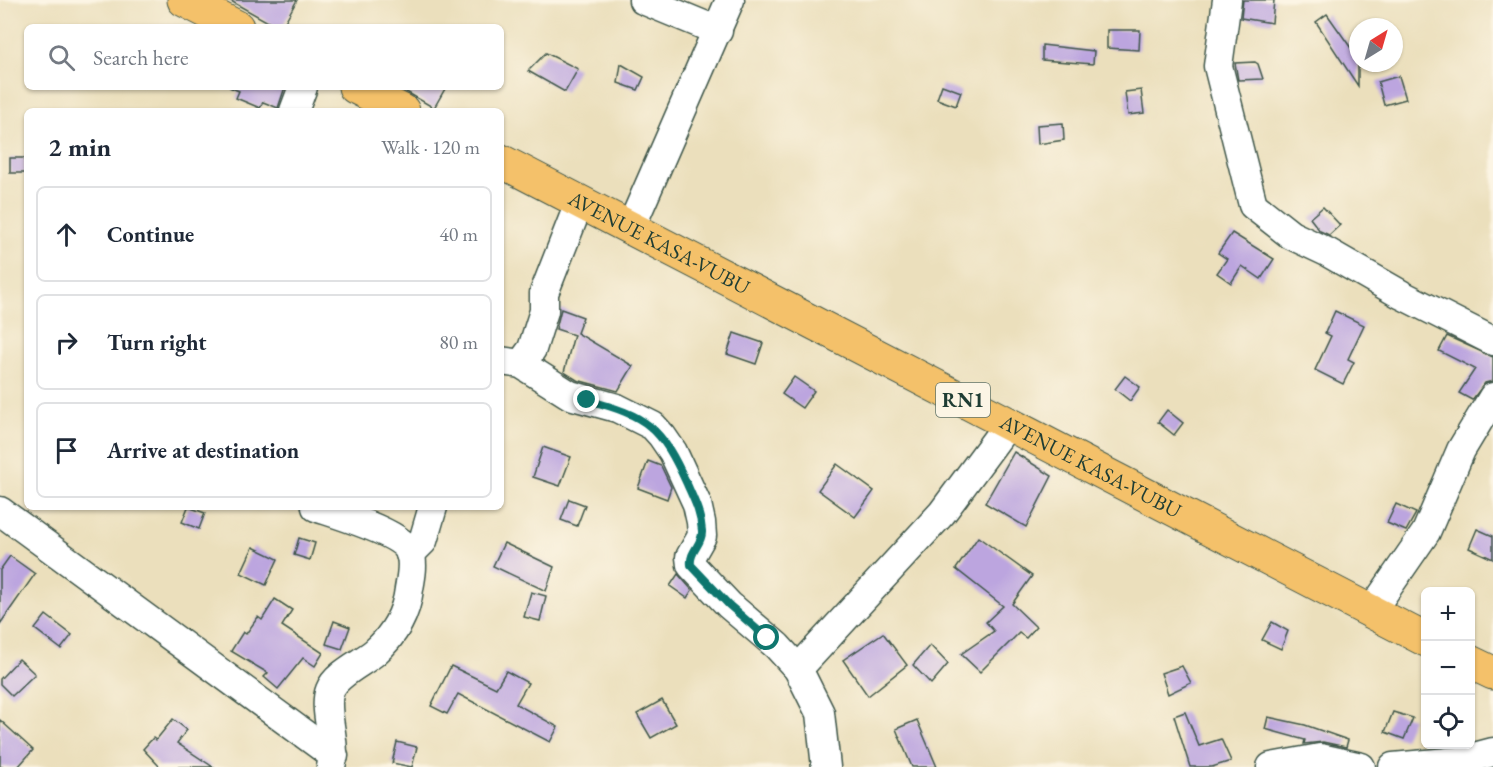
<!DOCTYPE html>
<html lang="en">
<head>
<meta charset="utf-8">
<style>
  body { margin:0; font-family:"EB Garamond",serif; background:#f6f6f7; color:#1f2937 }
  .controls { position:absolute; right:18px; bottom:18px; display:grid; overflow:hidden; border-radius:9px; box-shadow:0 2px 4px #0004 }
  .controls button { width:54px; height:54px; display:grid; place-items:center; padding:0; border:0; border-bottom:2px solid #e0e1e3; background:#fff; color:#1f2937; font:30px sans-serif }
  .compass { position:absolute; left:1349px; top:18px; width:54px; height:54px; border-radius:50%; background:#fff; box-shadow:0 2px 4px #0004; rotate:37deg }
  .stop { position:absolute; width:18px; height:18px; margin:-14px; border:4px solid #0f766e; border-radius:50%; background:#fff }
  .stop.end { background:#0f766e; border-color:#fff; box-shadow:0 2px 6px #0008 }
  .list { margin:0; padding:0; list-style:none }
  h2 { display:flex; justify-content:space-between; align-items:center; height:78px; margin:0; padding:0 24px; font-size:26px }
  h2 small { font-size:20px; font-weight:400; color:#747a83 }
  .list li { display:grid; grid-template-columns:39px 1fr auto; gap:18px; align-items:center; box-sizing:border-box; height:96px; margin:0 12px 12px; padding:0 12px; border:2px solid #e0e1e3; border-radius:9px }
  .list b { display:block; font-size:22px; white-space:nowrap }
  .list em { font-size:20px; font-style:normal; color:#747a83 }
  .icon { flex:none; width:33px; height:33px; fill:none; stroke:currentColor; stroke-width:2; stroke-linecap:round; stroke-linejoin:round }
  .map { position:relative; flex:none; width:1493px; height:767px; overflow:hidden }
  .search { position:absolute; background:#fff; box-shadow:0 2px 4px #0004; left:24px; top:24px; width:480px; height:66px; display:flex; align-items:center; gap:15px; box-sizing:border-box; padding:0 21px; border-radius:9px; color:#747a83; font-size:22px }
  .panel { position:absolute; background:#fff; box-shadow:0 2px 4px #0004; left:24px; top:108px; width:480px; height:402px; border-radius:9px }
  .map>svg:first-child { display:block }
  .building { fill:#bca5df }
  .lines { fill:none; stroke-linecap:round; stroke-linejoin:round }
  .minor-casing { stroke:#3e5548; stroke-width:31 }
  .highway-casing { stroke:#3e5548; stroke-width:35 }
  .minor { stroke:#fff; stroke-width:28 }
  .highway { stroke:#f4c16a; stroke-width:33 }
  .route { stroke:#0f766e; stroke-width:8 }
  .labels { text-anchor:middle; stroke-width:5; stroke-linejoin:round; paint-order:stroke }
  .shield { fill:#fcf5e5; stroke:#617469; stroke-width:1.5 }
  .shield-label { font-size:20px; font-weight:bold; fill:#1f3d34 }
  .street-label { font-size:21px; fill:#1f3d34; stroke:#fcf5e5 }
</style>
</head>
<body>
<div class="map">
<svg width="1493" height="767" viewBox="0 0 1493 767">
  <rect width="100%" height="100%" fill="#fcf5e5"/>
  <filter id="ink" filterUnits="userSpaceOnUse"><feTurbulence type="fractalNoise" baseFrequency=".0167" numOctaves="2"/><feDisplacementMap in="SourceGraphic" scale="12" xChannelSelector="R" yChannelSelector="G"/><feConvolveMatrix kernelMatrix="1 2 1 2 8 2 1 2 1" color-interpolation-filters="sRGB"/></filter>
  <filter id="wash" filterUnits="userSpaceOnUse"><feTurbulence type="fractalNoise" baseFrequency=".008" numOctaves="4" result="noise"/><feDisplacementMap in="SourceGraphic" scale="24" xChannelSelector="R" yChannelSelector="G"/><feGaussianBlur stdDeviation="1.35" result="paint"/><feColorMatrix in="noise" values="0 0 0 0 0 0 0 0 0 0 0 0 0 0 0 0 0 1.4 0 .05"/><feComposite in="paint" operator="in"/></filter>
  <g filter="url(#wash)">
    <rect width="100%" height="100%" fill="#ebdfbc"/>
    <g id="blocks">
      <g class="building">
        <polygon points="229,0 297,0 282,27 277,27"/>
        <polygon points="1243,0 1274,0 1272,23 1241,18"/>
        <polygon points="1327,14 1358,58 1358,86 1316,22"/>
        <polygon points="1107,30 1140,30 1139,50 1107,48"/>
        <polygon points="1042,45 1094,51 1093,64 1042,60"/>
        <polygon points="546,53 578,69 565,92 528,71"/>
        <polygon points="1255,62 1258,64 1263,79 1238,80 1235,63"/>
        <polygon points="621,64 644,77 638,90 618,83"/>
        <polygon points="1399,76 1406,99 1384,105 1378,82"/>
        <polygon points="942,85 961,92 956,106 937,99"/>
        <polygon points="229,87 285,87 278,108 263,102 260,108 236,98 239,91"/>
        <polygon points="398,87 446,87 434,108"/>
        <polygon points="1141,90 1144,113 1128,115 1125,92"/>
        <polygon points="1063,123 1064,140 1038,144 1037,125"/>
        <rect x="10" y="158" width="15" height="15"/>
        <polygon points="1323,207 1340,225 1329,235 1320,231 1310,218"/>
        <polygon points="1232,233 1274,259 1261,279 1242,266 1231,283 1217,273 1227,259 1218,253"/>
        <polygon points="561,309 583,317 577,333 633,366 618,391 577,380 564,372 574,335 556,329"/>
        <polygon points="1335,311 1364,325 1348,359 1354,362 1343,384 1315,370 1331,336 1325,333"/>
        <polygon points="734,333 763,343 756,364 727,354"/>
        <polygon points="1447,336 1493,357 1493,381 1485,383 1472,400 1459,393 1475,369 1439,351"/>
        <polygon points="1125,376 1140,387 1130,401 1115,389"/>
        <polygon points="794,377 814,391 802,408 782,394"/>
        <polygon points="1167,410 1183,423 1174,435 1158,422"/>
        <polygon points="543,447 571,457 560,486 533,477"/>
        <polygon points="1014,452 1052,476 1026,527 985,503"/>
        <polygon points="648,461 661,466 671,487 667,499 638,488"/>
        <polygon points="837,464 874,491 855,517 818,490"/>
        <polygon points="569,499 585,505 577,526 561,520"/>
        <polygon points="1396,504 1416,513 1406,531 1387,523"/>
        <polygon points="188,507 205,513 199,529 182,522"/>
        <polygon points="1477,529 1493,536 1493,559 1469,548"/>
        <polygon points="978,537 1032,576 1012,604 1036,627 1026,638 1019,633 980,672 961,654 994,631 986,622 1003,606 956,569"/>
        <polygon points="299,538 315,543 310,560 294,555"/>
        <polygon points="504,543 554,567 546,591 493,566"/>
        <polygon points="253,547 278,559 266,585 241,573"/>
        <polygon points="10,556 35,574 0,624 0,570"/>
        <polygon points="678,574 692,590 687,598 670,586"/>
        <polygon points="531,592 546,596 540,621 524,617"/>
        <polygon points="275,599 292,610 282,626 323,653 315,666 303,658 278,689 264,677 268,673 231,651 243,632 246,634 258,617 262,620"/>
        <polygon points="46,615 72,635 61,649 35,629"/>
        <polygon points="334,621 350,627 342,649 326,644"/>
        <polygon points="1272,622 1288,631 1281,649 1262,640"/>
        <polygon points="883,633 907,665 868,696 843,660"/>
        <polygon points="930,645 948,664 931,684 913,665"/>
        <polygon points="19,659 35,674 12,696 0,684 0,679"/>
        <polygon points="451,666 496,688 506,671 528,683 516,704 558,727 550,742 458,694 447,714 431,706"/>
        <polygon points="1182,666 1191,683 1168,694 1161,673"/>
        <polygon points="662,700 676,724 651,738 637,714"/>
        <polygon points="1185,712 1199,746 1221,739 1231,761 1212,767 1190,767 1174,716"/>
        <polygon points="1393,712 1413,718 1404,739 1385,732"/>
        <polygon points="1268,717 1305,725 1348,740 1346,747 1323,742 1304,744 1305,740 1265,729"/>
        <polygon points="173,719 187,730 177,743 213,767 160,767 143,749 153,738 156,740"/>
        <polygon points="0,720 33,750 18,767 0,767"/>
        <polygon points="917,720 937,767 912,767 896,729"/>
        <polygon points="397,742 417,747 412,767 392,763"/>
      </g>
    </g>
  </g>
  <g filter="url(#ink)">
    <use href="#blocks" fill-opacity="0" stroke="#3e5548" stroke-width="1.5"/>
    <g class="lines">
      <defs>
        <g id="minor">
          <polyline points="643,0 718,31"/>
          <polyline points="1227,0 1218,66 1253,205 1291,235 1327,252 1402,295 1493,341"/>
          <polyline points="294,111 303,87"/>
          <polyline points="631,227 730,0"/>
          <polyline points="501,361 521,364 570,395 617,408 653,426 662,436 673,452 697,504 701,522 702,536 690,557 691,565 729,605 777,646 798,669 820,713 826,767"/>
          <polyline points="521,364 532,349 544,311 544,293 580,201"/>
          <path d="M316 507C336 514 403 533 410 553 414 563 411 578 409 589 406 615 394 635 375 652 362 663 336 674 330 690 322 710 338 742 331 767"/>
          <polyline points="0,511 334,756"/>
          <polyline points="410,554 423,541 433,507"/>
          <polyline points="1370,613 1426,532 1461,450 1493,397"/>
          <polyline points="798,669 942,513 1008,424"/>
          <polyline points="1271,767 1320,758 1361,767"/>
          <polyline points="1393,767 1459,761 1493,752"/>
        </g>
        <g id="highway">
          <polyline points="184,0 237,27"/>
          <polyline points="355,87 403,111"/>
          <path id="s1" d="M501 161 1426 640"/>
          <polyline points="1470,662 1493,673"/>
        </g>
      </defs>
      <use href="#minor" class="minor-casing"/>
      <use href="#highway" class="highway-casing"/>
      <use href="#minor" class="minor"/>
      <use href="#highway" class="highway"/>
    </g>
  </g>
  <g class="lines" filter="url(#ink)">
    <path class="route" d="M587 400C648 416 661 427 687 484 694 500 701 513 702 531 703 544 689 551 691 565L729 605 767 638"/>
  </g>
  <g class="labels">
    <rect class="shield" x="936" y="383" width="54" height="34" rx="4.5"/>
    <g class="shield-label">
      <text x="963" y="407">RN1</text>
    </g>
    <g class="street-label">
      <text dy="7" stroke="none"><textPath href="#s1" startOffset="178">AVENUE KASA-VUBU</textPath></text>
      <text dy="7" stroke="none"><textPath href="#s1" startOffset="664">AVENUE KASA-VUBU</textPath></text>
    </g>
  </g>
</svg>
<div class="controls">
<button>+</button>
<button>−</button>
<button><svg class="icon" aria-label="locate" viewBox="0 0 24 24"><circle cx="12" cy="12" r="6"/><path d="M12 2v4M12 18v4M2 12h4M18 12h4"/></svg></button>
</div>
<svg class="compass" viewBox="-18 -18 36 36"><path d="M0-13l5 13h-10z" fill="#e53935"/><path d="M0 13l5-13h-10z" fill="#747a83"/></svg>
<div class="stop" style="left:767px;top:638px"></div>
<div class="stop end" style="left:587px;top:400px"></div>
<div class="search"><svg class="icon" aria-label="search" viewBox="0 0 24 24"><circle cx="10" cy="10" r="6"/><path d="M15 15l6 6"/></svg>Search here</div>
<section class="panel">
<h2>2 min<small>Walk · 120 m</small></h2>
<ul class="list">
<li><svg class="icon" aria-label="ahead" viewBox="0 0 24 24"><path d="M12 20V5M6 11l6-6 6 6"/></svg><div><b>Continue</b></div><em>40 m</em></li>
<li><svg class="icon" aria-label="right" viewBox="0 0 24 24"><path d="M7 20v-9h11M14 6l5 5-5 5"/></svg><div><b>Turn right</b></div><em>80 m</em></li>
<li><svg class="icon" aria-label="arrive" viewBox="0 0 24 24"><path d="M6 21V4h12l-3 4 3 4H6"/></svg><div><b>Arrive at destination</b></div></li>
</ul>
</section>
</div>
</body>
</html>
